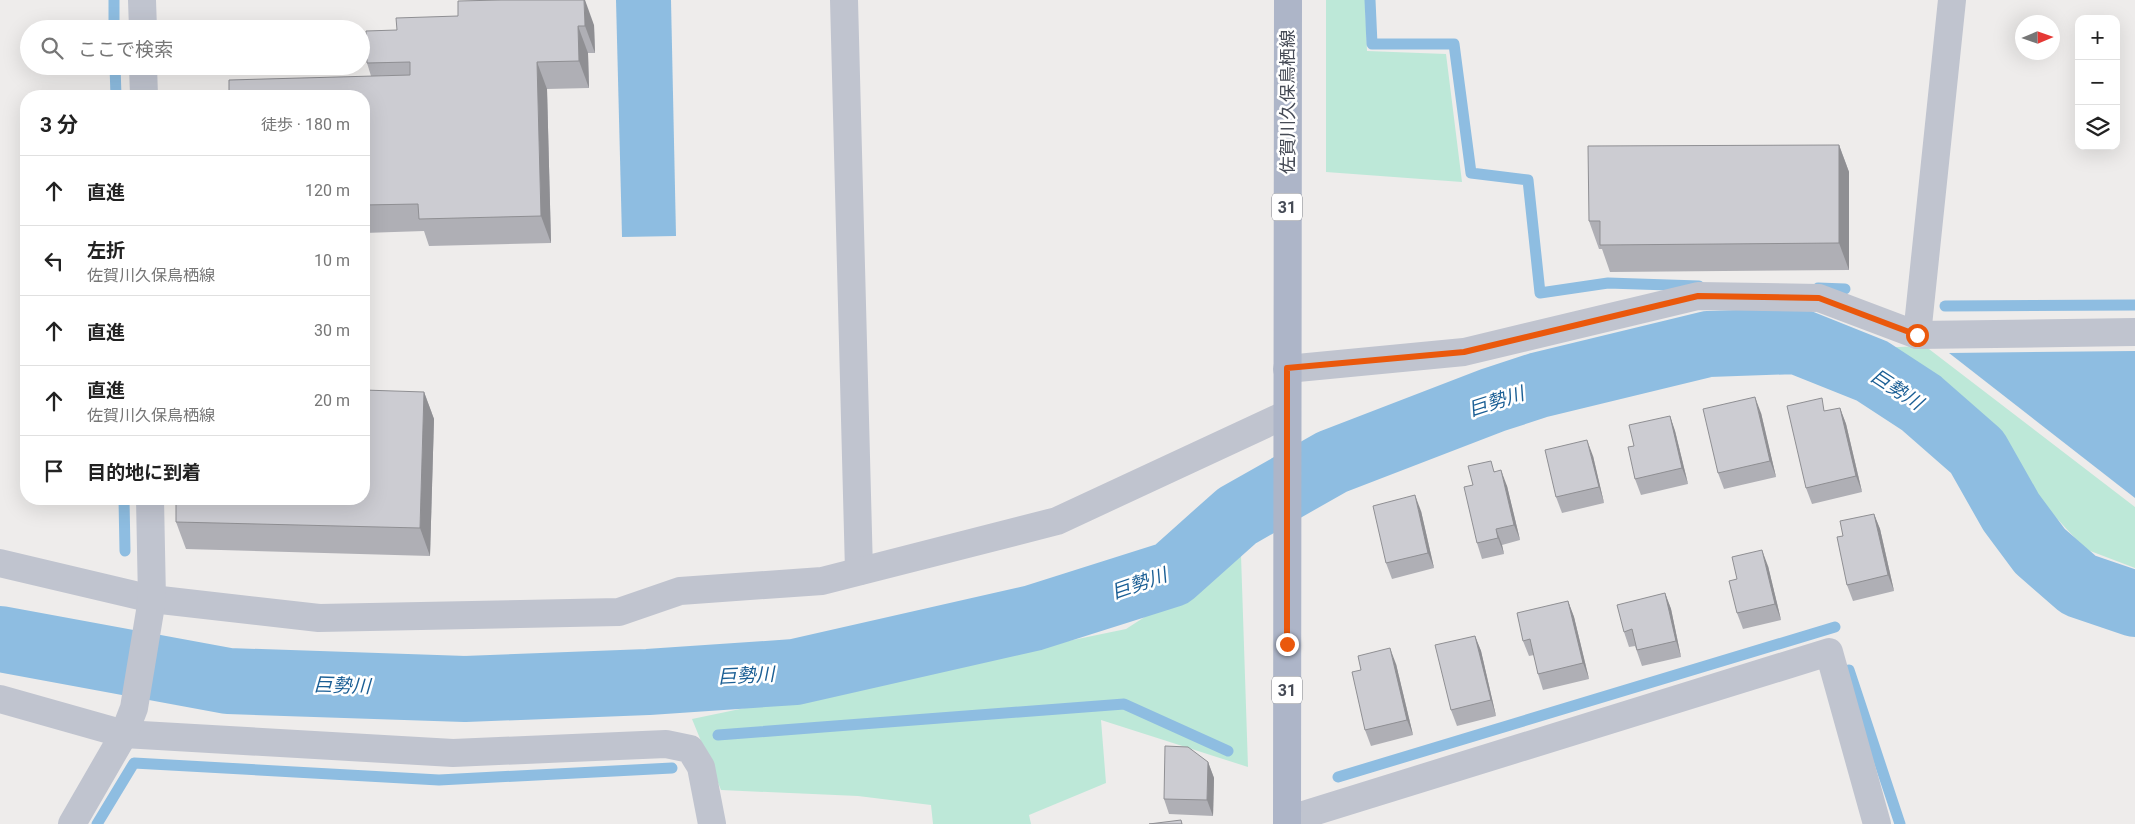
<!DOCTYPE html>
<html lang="ja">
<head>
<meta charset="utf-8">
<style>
  body { margin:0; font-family:Roboto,"Noto Sans JP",sans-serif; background:#f2f2f2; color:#222 }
  .controls { position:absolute; right:15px; top:15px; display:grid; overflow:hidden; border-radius:10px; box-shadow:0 5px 20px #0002 }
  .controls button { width:45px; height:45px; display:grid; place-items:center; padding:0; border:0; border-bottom:1px solid #e0e0e0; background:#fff; color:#222; font:25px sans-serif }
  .compass { position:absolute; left:2015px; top:15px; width:45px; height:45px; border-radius:50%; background:#fff; box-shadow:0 5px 20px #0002; rotate:88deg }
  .stop { position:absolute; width:15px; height:15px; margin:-11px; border:4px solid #ea580c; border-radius:50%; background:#fff }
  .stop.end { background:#ea580c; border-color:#fff; box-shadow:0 1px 5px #0008 }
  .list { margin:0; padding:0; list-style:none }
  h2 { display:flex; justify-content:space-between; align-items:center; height:65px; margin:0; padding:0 20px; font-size:21px }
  h2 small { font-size:16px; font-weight:400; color:#767676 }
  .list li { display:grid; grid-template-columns:32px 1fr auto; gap:15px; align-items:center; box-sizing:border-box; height:70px; padding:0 20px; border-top:1px solid #e0e0e0 }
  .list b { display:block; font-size:19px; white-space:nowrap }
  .list p { margin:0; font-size:16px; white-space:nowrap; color:#767676 }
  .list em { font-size:16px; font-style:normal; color:#767676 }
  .icon { flex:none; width:28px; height:28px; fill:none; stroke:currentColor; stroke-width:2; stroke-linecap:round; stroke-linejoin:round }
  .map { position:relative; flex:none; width:2135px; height:824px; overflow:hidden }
  .search { position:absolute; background:#fff; box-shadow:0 5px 20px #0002; left:20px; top:20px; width:350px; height:55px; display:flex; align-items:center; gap:12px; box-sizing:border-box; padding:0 18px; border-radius:28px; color:#767676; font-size:19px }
  .panel { position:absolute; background:#fff; box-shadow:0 5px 20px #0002; left:20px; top:90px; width:350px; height:415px; border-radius:20px }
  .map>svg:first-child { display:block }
  .green { fill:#bde8d8 }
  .water { fill:#8ebde1 }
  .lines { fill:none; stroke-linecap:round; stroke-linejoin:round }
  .stream { stroke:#8ebde1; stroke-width:11 }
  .river { stroke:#8ebde1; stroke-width:66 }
  .minor { stroke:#c0c4cf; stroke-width:28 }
  .major { stroke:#adb5c8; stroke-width:28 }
  .wall { fill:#afafb5 }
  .shaded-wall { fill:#8f8f93 }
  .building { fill:#ccccd2; stroke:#8f8f93 }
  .route { stroke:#ea580c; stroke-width:6 }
  .labels { text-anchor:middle; stroke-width:5; stroke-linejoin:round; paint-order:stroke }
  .shield { fill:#fff; stroke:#7e8189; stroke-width:1 }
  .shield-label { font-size:16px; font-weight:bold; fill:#464b56 }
  .street-label { font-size:18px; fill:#464b56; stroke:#fff }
  .water-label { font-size:19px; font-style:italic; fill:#1b5f95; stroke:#fff }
</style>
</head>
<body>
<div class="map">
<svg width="2135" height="824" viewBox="0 0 2135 824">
  <rect width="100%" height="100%" fill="#eeeceb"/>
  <g class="green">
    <polygon points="1326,0 1365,0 1367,51 1446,54 1462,182 1326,172"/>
    <polygon points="1925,346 2135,507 2135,568 2085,549 1994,450 1873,348"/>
    <polygon points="1241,555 1248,767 1101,720 1106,783 1029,815 1031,824 933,824 931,805 858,796 721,790 692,719 1126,629"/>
  </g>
  <g class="water">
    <polygon points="616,0 671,0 676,236 622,237"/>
    <polygon points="2135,351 2135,498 1949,353"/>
  </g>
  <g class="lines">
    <g class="stream">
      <polyline points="114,0 114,29"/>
      <polyline points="1370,0 1372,44 1454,44 1471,173 1528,180 1540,293 1608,283 1699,286"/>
      <polyline points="115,66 116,96"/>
      <polyline points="1818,288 1845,289"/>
      <polyline points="1945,306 2135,305"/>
      <polyline points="124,499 125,551"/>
      <polyline points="1849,670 1900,824"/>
      <polyline points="718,735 1124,704 1228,751"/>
      <polyline points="1338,777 1835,627"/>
      <polyline points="97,824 134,763 439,780 672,768"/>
    </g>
    <polyline class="river" points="0,639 228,681 465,689 648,682 795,672 1033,618 1172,574 1237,516 1332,462 1493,400 1539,385 1708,344 1797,341 1872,371 1921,403 1977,452 2011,512 2040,551 2079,585 2135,604"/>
    <g class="minor">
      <polyline points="142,0 143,29"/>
      <polyline points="844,0 859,571"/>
      <polyline points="143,66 144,96"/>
      <polyline points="1917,335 1952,0"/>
      <polyline points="1287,369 1464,352 1698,296 1819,298 1917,335 2135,332"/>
      <polyline points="0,563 152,599 319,618 619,612 680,591 822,581 1057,521 1287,414"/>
      <polyline points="0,699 124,734 453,753 666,744 690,749 701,767 712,824"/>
      <polyline points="1287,820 1829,652 1877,824"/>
      <polyline points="72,824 124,734 134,708 152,599 150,499"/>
    </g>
    <polyline class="major" points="1287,824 1288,0"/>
  </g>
  <g class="wall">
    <polygon points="458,16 594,25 595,53 588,53 589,88 547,89 551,243 429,246 424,231 364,233 364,96 371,76 367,63 397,30"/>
    <polygon points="1839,145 1849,172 1849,270 1610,272 1602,249 1599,249 1589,221"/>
    <polygon points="424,392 434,419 430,556 186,549 176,522"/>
    <polygon points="1840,408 1846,424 1862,492 1812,504 1806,488 1826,411"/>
    <polygon points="1761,413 1776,477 1724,489 1718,473"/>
    <polygon points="1670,416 1675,431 1688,484 1641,495 1635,479 1634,446"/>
    <polygon points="1593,456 1604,503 1562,513 1556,497"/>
    <polygon points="1495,471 1507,486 1520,540 1502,545 1504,554 1482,559 1477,543 1473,485"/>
    <polygon points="1421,511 1434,568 1392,579 1386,563"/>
    <polygon points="1874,514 1880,529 1894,591 1853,601 1847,585 1843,536"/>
    <polygon points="1768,566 1781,620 1743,629 1737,613 1737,579"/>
    <polygon points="1665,593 1671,609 1681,657 1642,666 1635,646 1629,647 1624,632"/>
    <polygon points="1568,601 1574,617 1589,679 1543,690 1538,674 1534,655 1529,656 1523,641"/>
    <polygon points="1475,636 1481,651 1496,716 1457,726 1451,710"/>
    <polygon points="1396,664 1413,735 1371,746 1365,730"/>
    <polygon points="1208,762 1214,778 1213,816 1169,814 1164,799"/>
  </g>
  <g class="shaded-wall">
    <polygon points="584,0 585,0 594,25 595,53 585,26"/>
    <polygon points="578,26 588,53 589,88 579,61"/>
    <polygon points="537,62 547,89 551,243 541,216"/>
    <polygon points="1839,145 1849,172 1849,270 1839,243"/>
    <polygon points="424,392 434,419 430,556 420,528"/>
    <polygon points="1755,397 1761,413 1776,477 1770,461"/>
    <polygon points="1840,408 1846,424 1862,492 1856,476"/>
    <polygon points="1670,416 1675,431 1688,484 1682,468"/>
    <polygon points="1587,440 1593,456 1604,503 1599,487"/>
    <polygon points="1501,470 1507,486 1520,540 1514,525"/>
    <polygon points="1415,495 1421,511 1434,568 1428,553"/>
    <polygon points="1874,514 1880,529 1894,591 1888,575"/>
    <polygon points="1496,529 1502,545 1504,554 1498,538"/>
    <polygon points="1762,550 1768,566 1781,620 1775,604"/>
    <polygon points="1665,593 1671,609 1681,657 1676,641"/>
    <polygon points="1568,601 1574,617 1589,679 1583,663"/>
    <polygon points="1475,636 1481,651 1496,716 1491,700"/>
    <polygon points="1390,648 1396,664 1413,735 1407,720"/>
    <polygon points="1208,762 1214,778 1213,816 1207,800"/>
  </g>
  <g class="building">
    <polygon points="501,0 584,0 585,26 578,26 579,61 537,62 541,216 419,219 418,204 364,205 364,96 229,96 229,80 410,75 410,62 367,63 366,31 397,30 396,18 458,16 458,1"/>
    <polygon points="1839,145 1839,243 1600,245 1600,221 1589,221 1588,146"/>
    <polygon points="364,390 424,392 420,528 176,522 176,499 364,499"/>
    <polygon points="1755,397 1770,461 1718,473 1703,409"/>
    <polygon points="1822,398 1824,411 1840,408 1856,476 1806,488 1787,406"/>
    <polygon points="1670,416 1682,468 1635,479 1628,447 1634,446 1629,425"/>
    <polygon points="1587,440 1599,487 1556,497 1545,450"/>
    <polygon points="1491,461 1494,472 1501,470 1514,525 1496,529 1498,538 1477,543 1464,487 1473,485 1468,466"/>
    <polygon points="1415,495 1428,553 1386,563 1373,506"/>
    <polygon points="1874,514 1888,575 1847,585 1837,537 1843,536 1840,521"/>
    <polygon points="1762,550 1775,604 1737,613 1729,581 1737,579 1732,557"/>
    <polygon points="1665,593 1676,641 1637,650 1632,629 1624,632 1617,605"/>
    <polygon points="1568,601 1583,663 1538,674 1530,639 1523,641 1517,613"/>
    <polygon points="1475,636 1491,700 1451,710 1435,645"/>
    <polygon points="1390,648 1407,720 1365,730 1352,672 1361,670 1358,656"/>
    <polygon points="1165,746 1188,747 1208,762 1207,800 1164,799"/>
    <polygon points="1181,820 1182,824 1149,824"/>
  </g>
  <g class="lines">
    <polyline class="route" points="1287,644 1287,368 1464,352 1698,296 1819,298 1917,335"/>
  </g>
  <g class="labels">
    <g class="shield">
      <rect x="1272" y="193.5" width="30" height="27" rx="4"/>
      <rect x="1272" y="676.5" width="30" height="27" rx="4"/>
    </g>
    <g class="shield-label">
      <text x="1287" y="213">31</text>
      <text x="1287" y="696">31</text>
    </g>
    <g class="street-label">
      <text transform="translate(1288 102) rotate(-90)" y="6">佐賀川久保鳥栖線</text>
    </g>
    <g class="water-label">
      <text transform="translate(1897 389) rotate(33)" y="7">巨勢川</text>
      <text transform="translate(1496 401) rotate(-18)" y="7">巨勢川</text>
      <text transform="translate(1139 583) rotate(-19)" y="7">巨勢川</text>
      <text transform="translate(746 675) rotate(-3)" y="7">巨勢川</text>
      <text transform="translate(342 685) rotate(2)" y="7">巨勢川</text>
    </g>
  </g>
</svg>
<div class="controls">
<button>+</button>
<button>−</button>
<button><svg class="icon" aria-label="layers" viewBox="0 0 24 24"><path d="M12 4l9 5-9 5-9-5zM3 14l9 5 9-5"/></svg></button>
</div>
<svg class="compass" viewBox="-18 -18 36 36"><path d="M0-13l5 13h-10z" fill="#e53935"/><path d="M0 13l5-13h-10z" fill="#767676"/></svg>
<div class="stop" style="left:1917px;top:335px"></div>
<div class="stop end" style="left:1287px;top:644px"></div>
<div class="search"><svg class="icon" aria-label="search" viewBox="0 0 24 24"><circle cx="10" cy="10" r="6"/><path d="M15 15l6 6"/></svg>ここで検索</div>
<section class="panel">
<h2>3 分<small>徒歩 · 180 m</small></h2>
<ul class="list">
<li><svg class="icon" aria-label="ahead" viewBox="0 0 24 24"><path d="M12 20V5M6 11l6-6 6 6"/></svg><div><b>直進</b></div><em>120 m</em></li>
<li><svg class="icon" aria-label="left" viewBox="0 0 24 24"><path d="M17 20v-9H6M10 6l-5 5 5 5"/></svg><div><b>左折</b><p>佐賀川久保鳥栖線</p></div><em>10 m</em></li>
<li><svg class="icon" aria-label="ahead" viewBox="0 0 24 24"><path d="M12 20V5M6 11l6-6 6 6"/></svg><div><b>直進</b></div><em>30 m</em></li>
<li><svg class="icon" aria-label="ahead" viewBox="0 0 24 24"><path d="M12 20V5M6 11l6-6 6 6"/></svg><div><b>直進</b><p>佐賀川久保鳥栖線</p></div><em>20 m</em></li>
<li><svg class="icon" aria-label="arrive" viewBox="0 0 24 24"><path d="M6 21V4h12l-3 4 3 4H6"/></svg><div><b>目的地に到着</b></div></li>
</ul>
</section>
</div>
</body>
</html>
